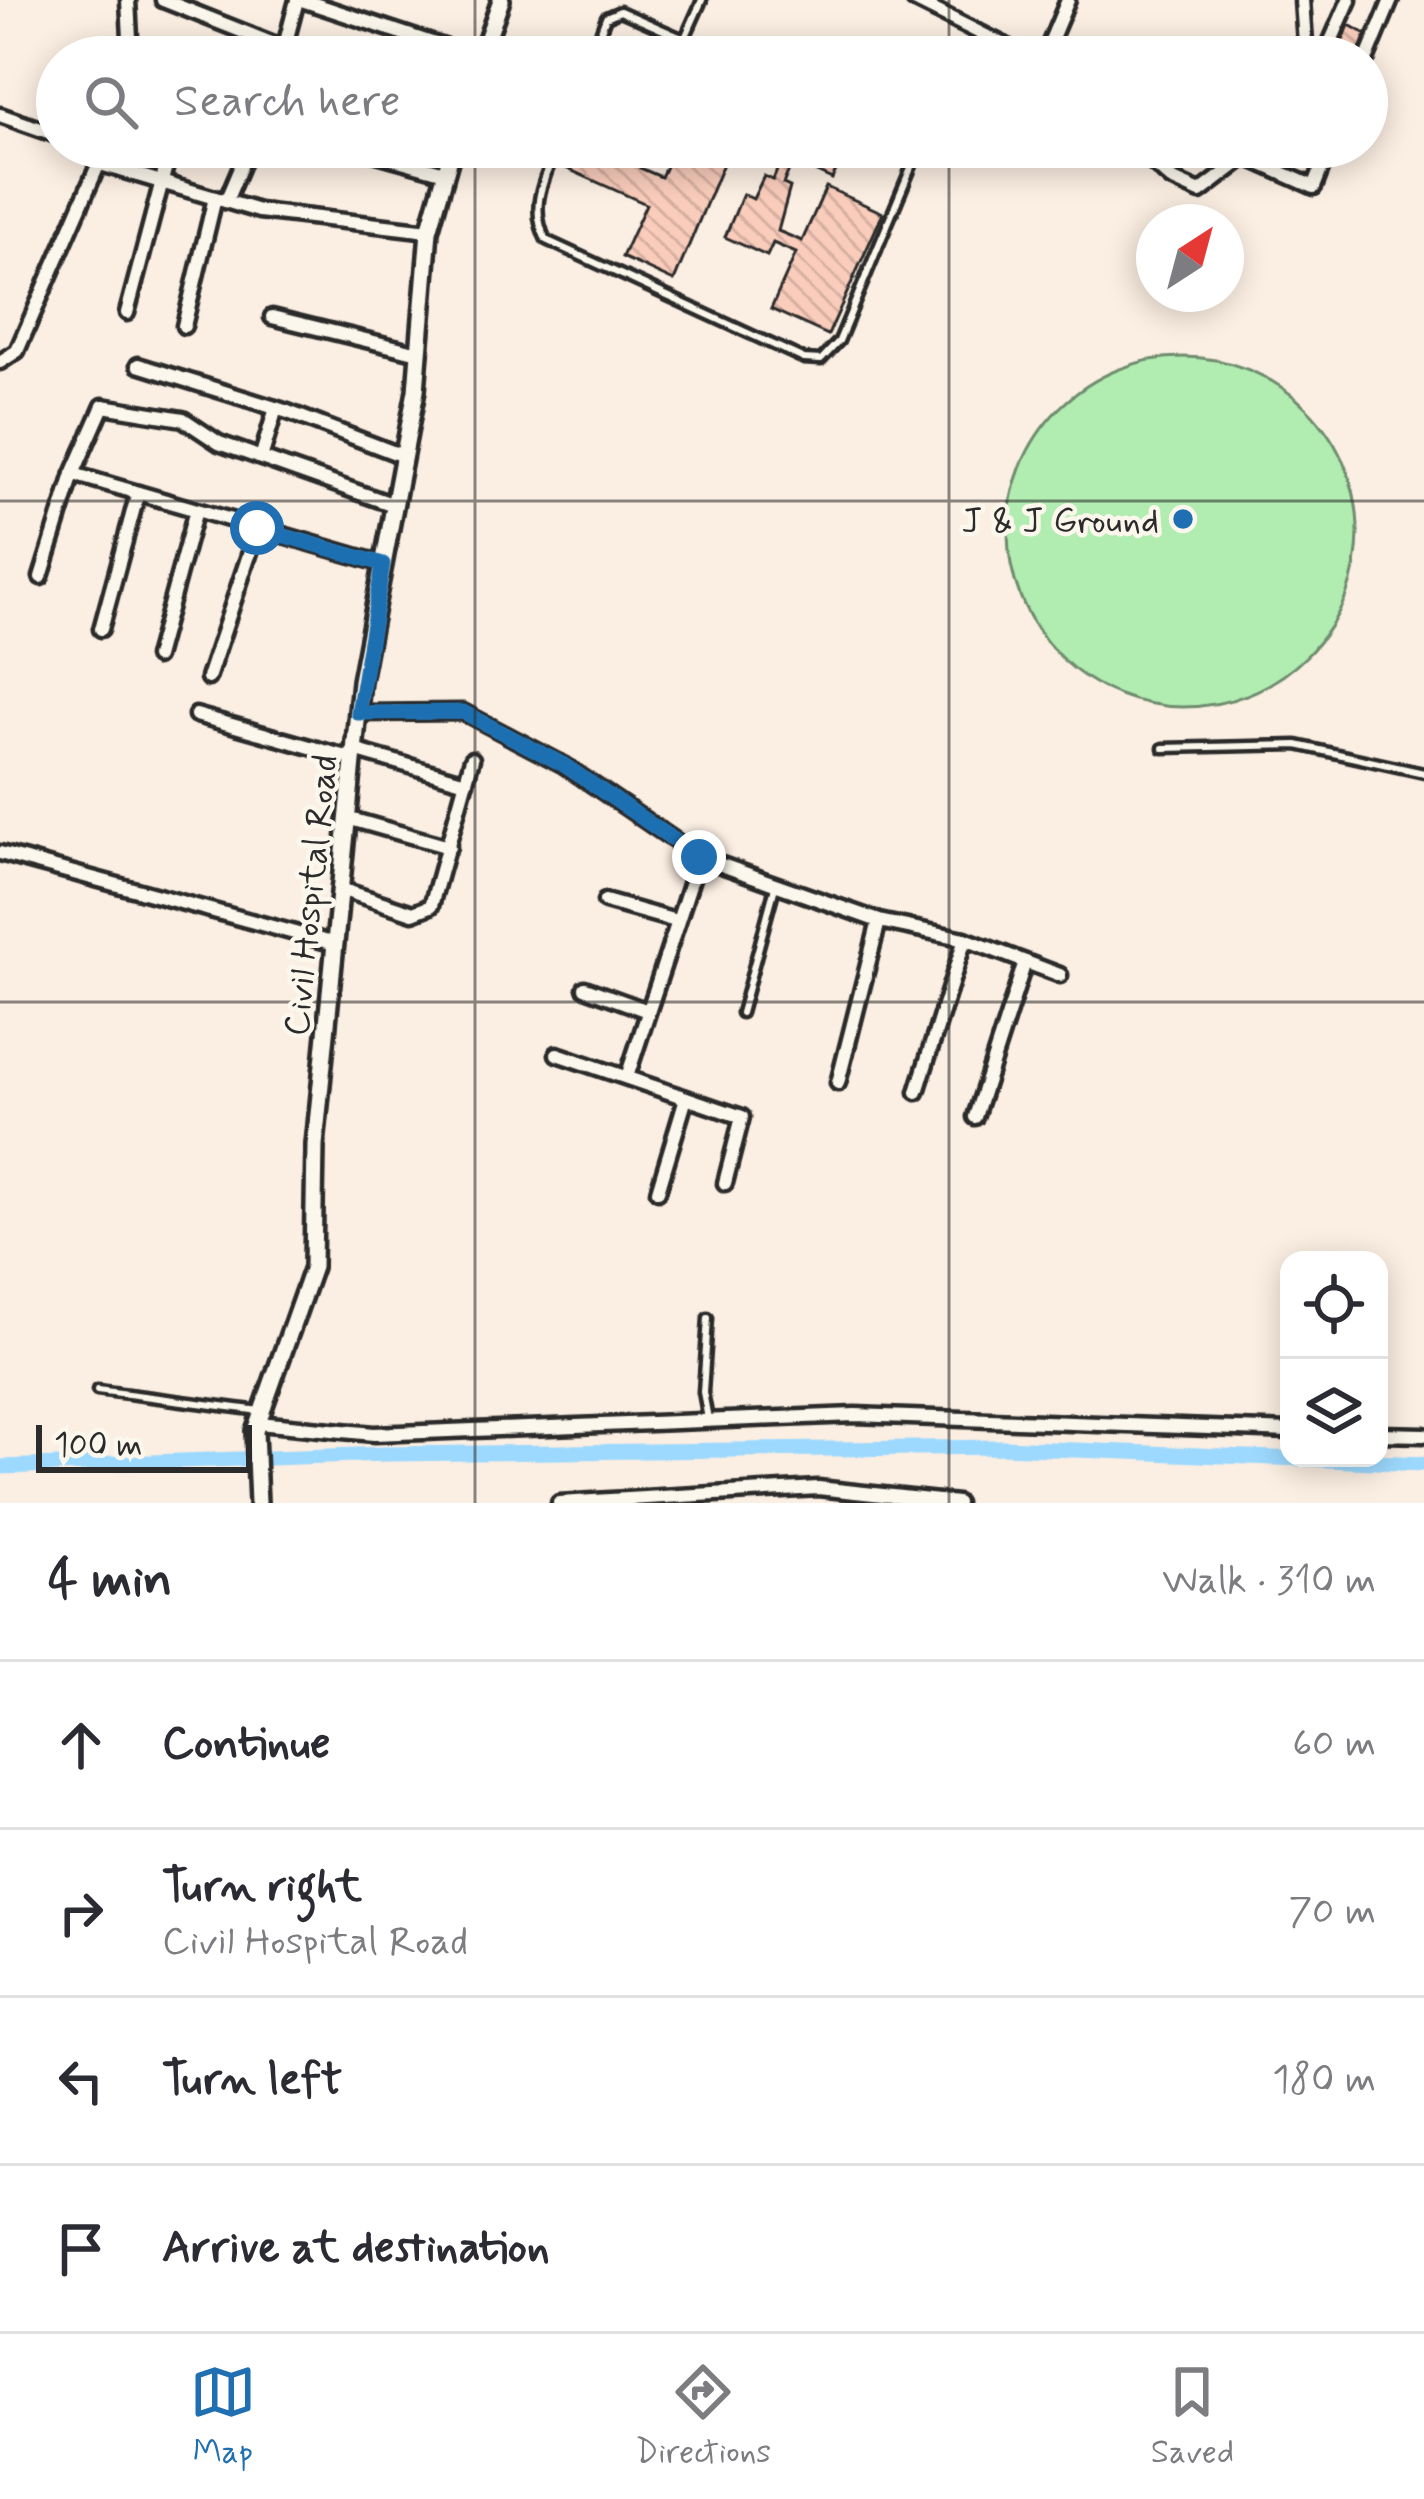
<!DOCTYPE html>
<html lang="en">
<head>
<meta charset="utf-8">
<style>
  body { margin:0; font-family:Mynerve,sans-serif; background:#f7f7f7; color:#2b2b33 }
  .controls { position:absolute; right:36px; bottom:36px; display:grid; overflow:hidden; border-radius:24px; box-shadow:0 6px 30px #0003 }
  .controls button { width:108px; height:108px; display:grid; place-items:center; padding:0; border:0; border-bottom:3px solid #e1e1e2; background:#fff; color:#2b2b33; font:60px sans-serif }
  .compass { position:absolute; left:1136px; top:204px; width:108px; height:108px; border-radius:50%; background:#fff; box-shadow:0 6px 30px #0003; rotate:36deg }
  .scale { position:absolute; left:36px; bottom:30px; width:216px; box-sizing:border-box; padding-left:12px; border:6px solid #2b2b2b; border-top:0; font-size:33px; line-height:42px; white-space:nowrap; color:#2b2b2b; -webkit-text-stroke:9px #fbf7ec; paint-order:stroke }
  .stop { position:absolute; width:36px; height:36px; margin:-27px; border:9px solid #1f6fb2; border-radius:50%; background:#fff }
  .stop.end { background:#1f6fb2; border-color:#fff; box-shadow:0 3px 12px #0008 }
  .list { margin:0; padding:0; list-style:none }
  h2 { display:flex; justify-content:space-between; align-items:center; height:156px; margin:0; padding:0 48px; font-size:51px }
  h2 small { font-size:39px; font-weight:400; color:#7c7c81 }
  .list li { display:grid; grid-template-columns:78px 1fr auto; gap:36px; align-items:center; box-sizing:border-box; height:168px; padding:0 48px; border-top:3px solid #e1e1e2 }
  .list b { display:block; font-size:45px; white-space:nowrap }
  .list p { margin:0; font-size:39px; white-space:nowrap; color:#7c7c81 }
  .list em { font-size:39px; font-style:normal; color:#7c7c81 }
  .icon { flex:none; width:66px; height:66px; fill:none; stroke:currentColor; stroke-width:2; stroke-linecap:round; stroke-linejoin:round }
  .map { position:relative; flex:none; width:1424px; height:1503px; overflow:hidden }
  .search { position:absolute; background:#fff; box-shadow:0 6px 30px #0003; left:36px; right:36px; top:36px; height:132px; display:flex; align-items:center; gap:30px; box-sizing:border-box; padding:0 42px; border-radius:66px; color:#7c7c81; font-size:45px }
  .sheet { height:828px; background:#fff }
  nav { display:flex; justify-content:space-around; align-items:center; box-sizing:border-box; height:168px; border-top:3px solid #e1e1e2; background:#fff; font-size:33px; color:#7c7c81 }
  nav a { display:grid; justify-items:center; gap:6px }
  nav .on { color:#1f6fb2 }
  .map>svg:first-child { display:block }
  .pitch { fill:#b1ecb1; stroke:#6e8c6e; stroke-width:3 }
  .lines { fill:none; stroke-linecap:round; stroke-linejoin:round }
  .canal { stroke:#9dd9fe; stroke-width:15 }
  .building { fill:url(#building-back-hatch); stroke:#2b2b2b; stroke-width:3 }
  .service-casing { stroke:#2b2b2b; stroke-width:15 }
  .minor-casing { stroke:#2b2b2b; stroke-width:21 }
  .tertiary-casing { stroke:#2b2b2b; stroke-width:24 }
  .service { stroke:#fbf7ec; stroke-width:6 }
  .minor { stroke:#fbf7ec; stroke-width:12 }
  .tertiary { stroke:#fbf7ec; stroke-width:15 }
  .route { stroke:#1f6fb2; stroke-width:15 }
  .grid { fill:none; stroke:#2b2b2b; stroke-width:3; stroke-opacity:0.55 }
  .poi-dot { fill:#1f6fb2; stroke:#fbf7ec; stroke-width:4.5 }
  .labels { text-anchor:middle; stroke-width:9; stroke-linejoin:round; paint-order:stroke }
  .poi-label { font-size:36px; fill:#2b2b2b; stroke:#fbf7ec; text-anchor:end }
  .street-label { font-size:36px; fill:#2b2b2b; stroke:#fbf7ec }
</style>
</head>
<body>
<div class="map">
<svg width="1424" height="1503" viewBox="0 0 1424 1503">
  <defs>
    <pattern id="building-back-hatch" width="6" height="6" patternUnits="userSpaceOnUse" patternTransform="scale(3)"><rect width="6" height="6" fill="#f9ccbb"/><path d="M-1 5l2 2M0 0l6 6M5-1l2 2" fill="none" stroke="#d6afa1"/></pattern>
  </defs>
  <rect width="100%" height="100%" fill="#fbeee2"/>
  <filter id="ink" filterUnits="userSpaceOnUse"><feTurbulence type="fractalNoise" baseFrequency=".00833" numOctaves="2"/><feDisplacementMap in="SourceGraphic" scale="24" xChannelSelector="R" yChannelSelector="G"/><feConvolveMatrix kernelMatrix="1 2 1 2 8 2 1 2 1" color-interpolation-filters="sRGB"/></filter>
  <g filter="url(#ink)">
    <circle class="pitch" cx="1183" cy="532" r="175"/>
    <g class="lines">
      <polyline class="canal" points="0,1467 386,1454 1003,1447 1424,1464"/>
    </g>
    <g class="building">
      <polygon points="1349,25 1366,34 1357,57 1340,48"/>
      <polygon points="567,147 649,147 640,168 661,177 675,147 730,147 674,281 622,257 646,204 559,165"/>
      <polygon points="763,147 847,147 832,179 793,161 783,184 790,187 778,231 802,241 826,187 883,213 828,335 771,309 796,253 773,243 767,256 725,237 743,194 753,199 764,176 773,180 783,156"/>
    </g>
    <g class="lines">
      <defs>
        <g id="service">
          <polyline points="685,38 702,0"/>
          <polyline points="591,57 606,17 620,11 725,57"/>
          <path d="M557 147C544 180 529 206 546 240L804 359 821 360 839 341 913 163 906 147"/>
          <polyline points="1163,748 1297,745 1424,773"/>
          <polyline points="741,1013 775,887"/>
          <polyline points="708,1318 703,1392 708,1419"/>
          <polyline points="97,1390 260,1411"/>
        </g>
        <g id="minor">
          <polyline points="128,0 131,57"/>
          <polyline points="163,0 284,48"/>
          <polyline points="302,0 474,57"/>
          <polyline points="914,0 1028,57"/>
          <polyline points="1302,0 1306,57"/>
          <polyline points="282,57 297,0"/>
          <polyline points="1044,57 1068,0"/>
          <polyline points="1324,57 1349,0"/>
          <polyline points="1367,58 1391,0"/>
          <polyline points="0,115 57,135"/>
          <polyline points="351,147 445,173"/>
          <polyline points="1135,147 1171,179 1200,192 1246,157 1314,187 1330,147"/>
          <polyline points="97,163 259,211 429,231"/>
          <polyline points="1278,169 1288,147"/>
          <polyline points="226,201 249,147"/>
          <polyline points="127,313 171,147"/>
          <polyline points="272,317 419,353"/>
          <polyline points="184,326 215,198"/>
          <polyline points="0,362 17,351 106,147"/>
          <polyline points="138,365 288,412 403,456"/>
          <polyline points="261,458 276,408"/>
          <polyline points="73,474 383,564"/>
          <polyline points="41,577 73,474 103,406 183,419 219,443 394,505"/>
          <polyline points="101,629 138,493"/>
          <polyline points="156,657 196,510"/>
          <polyline points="208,678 258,528"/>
          <polyline points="358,713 463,712 564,765 699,857 879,921 965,939 1060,975"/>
          <polyline points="196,715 353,759"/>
          <polyline points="354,750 466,782"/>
          <polyline points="347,818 449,847"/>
          <polyline points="0,853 335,944"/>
          <polyline points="340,889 413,913 431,906 472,759"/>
          <polyline points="605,901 676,921"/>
          <polyline points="585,988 648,1011"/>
          <polyline points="557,1054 742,1117 725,1183"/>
          <polyline points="627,1077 699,857"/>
          <polyline points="838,1083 879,921"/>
          <polyline points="917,1092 965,939"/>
          <polyline points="975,1117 1025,962"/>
          <polyline points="658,1191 686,1098"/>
          <polyline points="258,1423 374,1434 855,1415 1289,1431"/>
          <polyline points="1379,1434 1424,1435"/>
          <polyline points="559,1503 818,1488 957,1503"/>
        </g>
        <g id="tertiary">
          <polyline points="481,57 501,0"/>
          <polyline points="258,1503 255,1431 313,1267 315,1145 361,681 416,391 429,231 453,147"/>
        </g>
      </defs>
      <use href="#service" class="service-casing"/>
      <use href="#minor" class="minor-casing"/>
      <use href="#tertiary" class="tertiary-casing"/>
      <use href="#service" class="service"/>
      <use href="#minor" class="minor"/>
      <use href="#tertiary" class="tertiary"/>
    </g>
  </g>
  <g class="lines" filter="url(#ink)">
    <polyline class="route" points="257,528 383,564 358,713 463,712 564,765 699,857"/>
  </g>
  <path class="grid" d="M475 0V57M949 0V57M475 147V1503M949 147V1503M0 501H1424M0 1002H1424"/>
  <circle class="poi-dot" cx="1183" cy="519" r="12"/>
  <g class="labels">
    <g class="poi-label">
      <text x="1159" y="532">J &amp; J Ground</text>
    </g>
    <g class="street-label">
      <text transform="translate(309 895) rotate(-84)" y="13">Civil Hospital Road</text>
    </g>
  </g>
</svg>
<div class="controls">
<button><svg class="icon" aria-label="locate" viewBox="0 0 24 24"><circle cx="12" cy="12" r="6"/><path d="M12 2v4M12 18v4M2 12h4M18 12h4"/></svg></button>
<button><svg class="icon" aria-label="layers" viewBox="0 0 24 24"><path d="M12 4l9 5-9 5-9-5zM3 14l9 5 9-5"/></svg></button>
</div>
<svg class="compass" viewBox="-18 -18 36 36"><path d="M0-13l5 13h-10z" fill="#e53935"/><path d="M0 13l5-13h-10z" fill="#7c7c81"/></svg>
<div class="scale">100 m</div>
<div class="stop" style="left:257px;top:528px"></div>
<div class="stop end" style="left:699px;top:857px"></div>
<div class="search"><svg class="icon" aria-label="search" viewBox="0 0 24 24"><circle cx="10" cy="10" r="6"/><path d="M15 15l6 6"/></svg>Search here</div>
</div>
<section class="sheet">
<h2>4 min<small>Walk · 310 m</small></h2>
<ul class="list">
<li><svg class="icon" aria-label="ahead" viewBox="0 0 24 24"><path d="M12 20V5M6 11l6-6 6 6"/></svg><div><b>Continue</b></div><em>60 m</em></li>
<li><svg class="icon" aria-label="right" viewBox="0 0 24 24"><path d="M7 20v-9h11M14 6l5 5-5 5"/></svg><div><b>Turn right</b><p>Civil Hospital Road</p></div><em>70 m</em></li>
<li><svg class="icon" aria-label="left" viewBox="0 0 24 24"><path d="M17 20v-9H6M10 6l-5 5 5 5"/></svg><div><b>Turn left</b></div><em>180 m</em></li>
<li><svg class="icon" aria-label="arrive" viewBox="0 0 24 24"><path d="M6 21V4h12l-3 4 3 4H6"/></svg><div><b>Arrive at destination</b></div></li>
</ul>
</section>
<nav>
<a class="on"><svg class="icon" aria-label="map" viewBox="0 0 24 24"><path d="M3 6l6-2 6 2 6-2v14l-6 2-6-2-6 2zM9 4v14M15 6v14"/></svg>Map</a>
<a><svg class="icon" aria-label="directions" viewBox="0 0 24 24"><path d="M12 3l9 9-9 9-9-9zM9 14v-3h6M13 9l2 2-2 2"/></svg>Directions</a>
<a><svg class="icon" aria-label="saved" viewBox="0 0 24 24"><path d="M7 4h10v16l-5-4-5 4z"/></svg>Saved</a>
</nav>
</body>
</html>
